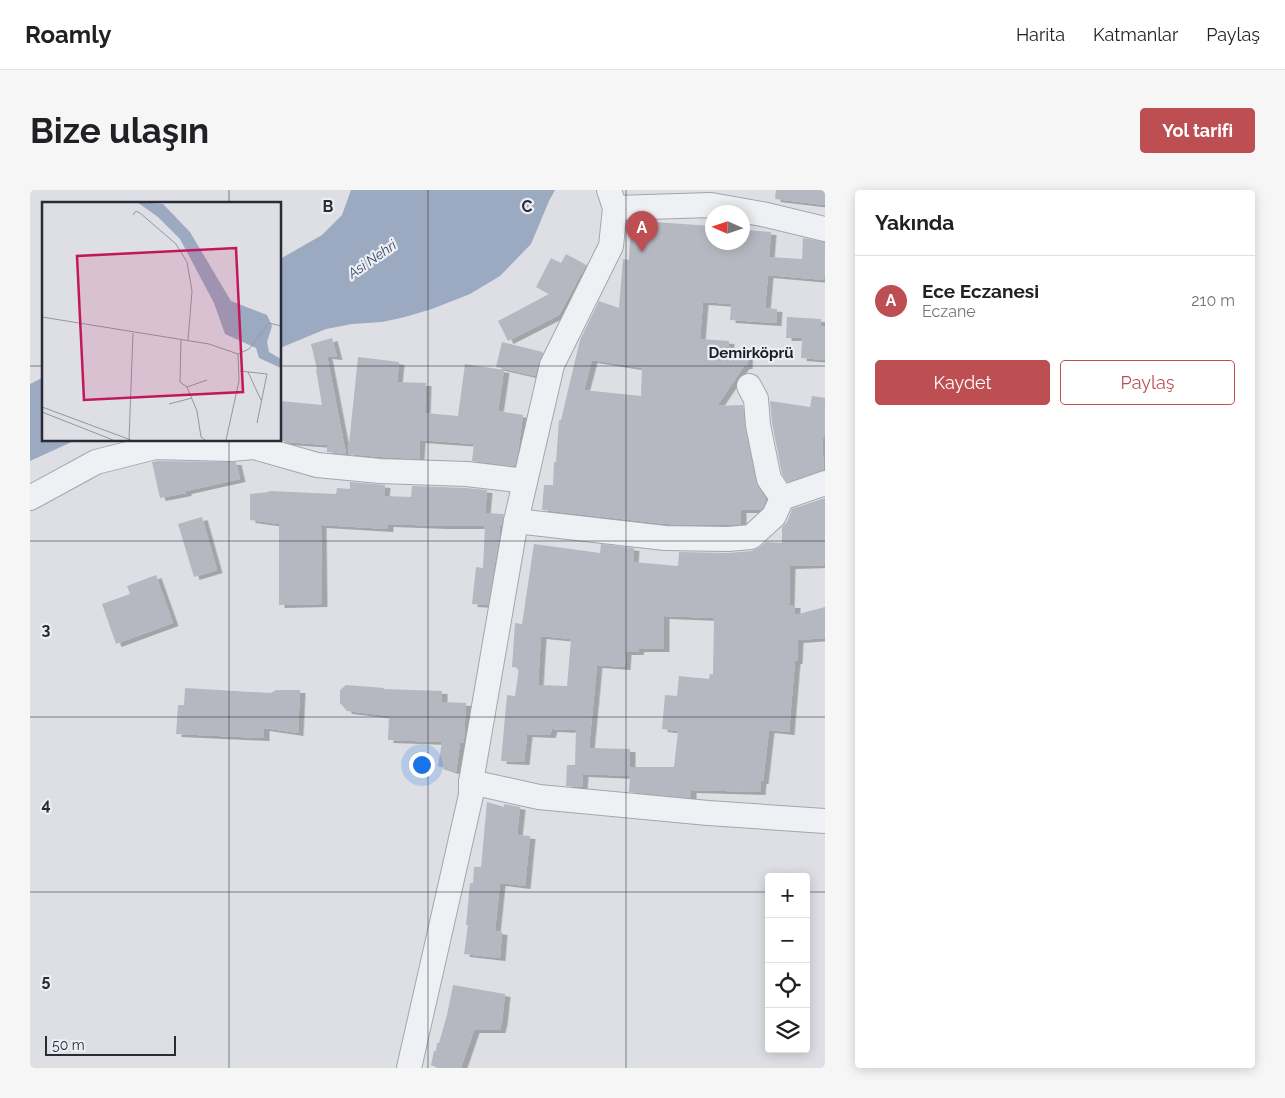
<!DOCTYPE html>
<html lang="tr">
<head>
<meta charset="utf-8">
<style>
  body { margin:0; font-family:Raleway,sans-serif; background:#f6f6f6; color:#202124 }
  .controls { position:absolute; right:15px; bottom:15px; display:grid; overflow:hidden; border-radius:5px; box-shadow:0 2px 12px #0003 }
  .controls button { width:45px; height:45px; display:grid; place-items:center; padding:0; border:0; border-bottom:1px solid #e0e0e0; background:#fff; color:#202124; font:25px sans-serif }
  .compass { position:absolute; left:675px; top:15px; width:45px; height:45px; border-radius:50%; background:#fff; box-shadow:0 2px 12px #0003; rotate:273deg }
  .scale { position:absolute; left:15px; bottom:12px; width:131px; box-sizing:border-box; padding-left:5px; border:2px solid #282c39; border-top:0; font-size:14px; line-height:18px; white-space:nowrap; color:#282c39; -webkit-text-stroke:4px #eceef3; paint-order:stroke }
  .you { position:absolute; left:391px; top:574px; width:18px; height:18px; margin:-12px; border:4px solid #fff; border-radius:50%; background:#1a73e8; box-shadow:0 0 0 8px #1a73e833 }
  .badge { display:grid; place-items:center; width:32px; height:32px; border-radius:50%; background:#bd4f53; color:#fff; font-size:16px; font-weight:700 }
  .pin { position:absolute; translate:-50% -41px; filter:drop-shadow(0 1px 2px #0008) }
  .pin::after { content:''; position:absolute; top:26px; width:18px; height:15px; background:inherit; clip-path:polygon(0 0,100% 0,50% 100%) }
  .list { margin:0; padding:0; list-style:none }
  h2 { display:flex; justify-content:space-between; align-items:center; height:65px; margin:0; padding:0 20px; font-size:21px }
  h2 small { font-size:16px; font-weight:400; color:#757577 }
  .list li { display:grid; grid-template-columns:32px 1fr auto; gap:15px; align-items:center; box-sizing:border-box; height:90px; padding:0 20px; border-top:1px solid #e0e0e0 }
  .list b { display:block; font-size:19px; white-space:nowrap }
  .list p { margin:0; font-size:16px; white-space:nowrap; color:#757577 }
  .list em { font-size:16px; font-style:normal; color:#757577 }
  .actions { display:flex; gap:10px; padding:15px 20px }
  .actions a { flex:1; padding:11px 0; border:1px solid #bd4f53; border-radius:5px; text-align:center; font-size:18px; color:#bd4f53 }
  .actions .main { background:#bd4f53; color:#fff }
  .icon { flex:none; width:28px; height:28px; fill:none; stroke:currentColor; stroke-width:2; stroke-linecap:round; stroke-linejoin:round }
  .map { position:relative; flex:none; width:795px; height:878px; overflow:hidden; border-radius:5px }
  header { display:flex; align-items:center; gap:30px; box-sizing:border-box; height:70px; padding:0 25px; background:#fff; border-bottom:1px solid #e0e0e0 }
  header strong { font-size:24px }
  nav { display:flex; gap:28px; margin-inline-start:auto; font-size:18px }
  .intro { display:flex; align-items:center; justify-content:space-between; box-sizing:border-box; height:120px; padding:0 30px }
  h1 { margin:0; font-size:35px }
  .button { padding:12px 22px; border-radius:5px; background:#bd4f53; color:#fff; font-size:18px; font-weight:700 }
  main { display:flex; gap:30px; padding:0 30px }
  aside { flex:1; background:#fff; border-radius:5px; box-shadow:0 2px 12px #0003 }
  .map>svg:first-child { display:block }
  .water { fill:#9ba9c1 }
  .building { fill:#b5b8c1; fill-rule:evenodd; filter:url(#shadow) }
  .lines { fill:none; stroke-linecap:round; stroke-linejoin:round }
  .minor-casing { stroke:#a3a6ae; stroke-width:26 }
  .minor { stroke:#eff0f4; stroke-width:24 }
  .grid { fill:none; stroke:#282c39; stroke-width:1; stroke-opacity:0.55 }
  .labels { text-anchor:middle; stroke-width:4.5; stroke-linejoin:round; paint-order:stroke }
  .water-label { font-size:14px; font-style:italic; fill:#374868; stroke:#eceef3 }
  .quarter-label { font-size:15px; font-weight:bold; fill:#1a1e2a; stroke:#eceef3 }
  .inset-road { fill:none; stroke:#9597a0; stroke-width:1 }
  .view { fill:#c2185b; fill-opacity:0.15; stroke:#c2185b; stroke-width:2.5 }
  .inset-edge { fill:none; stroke:#282c39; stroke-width:2.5 }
  .grid-label { font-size:16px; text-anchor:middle; font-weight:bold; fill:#282c39; stroke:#eceef3; stroke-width:4.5; stroke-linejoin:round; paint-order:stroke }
</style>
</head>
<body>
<header>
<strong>Roamly</strong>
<nav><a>Harita</a><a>Katmanlar</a><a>Paylaş</a></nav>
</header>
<div class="intro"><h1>Bize ulaşın</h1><a class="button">Yol tarifi</a></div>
<main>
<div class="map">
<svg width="795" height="878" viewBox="0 0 795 878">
  <defs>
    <filter id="shadow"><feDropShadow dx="5.5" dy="3" stdDeviation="0" flood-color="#0004"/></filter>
  </defs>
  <rect width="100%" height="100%" fill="#dddfe5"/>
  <g class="water">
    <polygon points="321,0 525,0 519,11 501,54 470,86 440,104 402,119 375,127 352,132 322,134 296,139 250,158 250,69 292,45 312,25"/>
    <polygon points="14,187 14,250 46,250 0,271 0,194"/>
  </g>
  <g class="building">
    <polygon points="746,0 795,0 795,15 745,9"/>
    <path d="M601 31H624V32L682 36V52H716L717 40 741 42 739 67 772 69 773 48 795 52 794 90 738 85 735 118 747 119 746 133 700 130 701 114 673 112 670 149 699 151V160L718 161 717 176H714L687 216 713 215 715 238 726 292 736 309 733 318 730 320H711V334L698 335 636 334 512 320 514 295H523L524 272H526L529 230H531L550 150 569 111 589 118 593 69 599 70ZM562 170 612 178 611 206 554 200Z"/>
    <polygon points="536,64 556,75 529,125 478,151 468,131 519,104 506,97 521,68 531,73"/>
    <polygon points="757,127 791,129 791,136 795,136 795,170 771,168 772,148 756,148"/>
    <polygon points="302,148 307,167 297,166 316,264 297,262 297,255 256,252 250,250 250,211 292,215 286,179 287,179 281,154"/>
    <polygon points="472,152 513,162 509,172 505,186 466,177"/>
    <polygon points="328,167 369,172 367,192 396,193 395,223 428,226 435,174 474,180 468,221 493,225 488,262 485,276 442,271 444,254 390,250 389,269 351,267 318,264"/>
    <polygon points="782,206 795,208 794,249 792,249 794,280 757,292 752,284 742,233 740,211 780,217"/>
    <polygon points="127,271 206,272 210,289 156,301 156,303 130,308 122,272"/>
    <polygon points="320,292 355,295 354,306 381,307 382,296 436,298 457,300 455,323 474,324 471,336 470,336 469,349 458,415 442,414 446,377 453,378 455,336 412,336 358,334 358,339 291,335 292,414 249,415 249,334 220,330 220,304 239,302 239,301 306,304 307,298 320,299"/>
    <path d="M795 308V375L760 376 759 415H765V425L795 417V448L768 450 767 471H765L759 542 739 540 733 591H731L730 602 661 600V608L599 602 600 586 553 584 552 597 536 596 537 575H545L546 540 522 539 520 545 497 544 494 572 471 571 477 505 485 506 489 478 482 477 485 433 492 434 504 354 570 363 571 354 604 358 603 372 648 376 649 362 698 363 722 361 730 357 736 352 752 353V337L757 332 762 319ZM634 426 684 428 683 484H680L679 489 649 486 647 506 635 505 632 539 648 541 644 577H600V586V559L559 558 567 475 595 477 596 462H608L609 459H634ZM511 446 541 449 537 496 508 495Z"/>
    <polygon points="172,327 187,380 164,387 148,334"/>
    <polygon points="126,385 143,433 86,454 72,414 100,404 97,396"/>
    <polygon points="316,495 354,498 354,499 412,501 412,512 436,513 434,549 434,553 430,553 426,582 408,576 412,552 358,550 359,526 317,521 310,513 310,500"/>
    <polygon points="155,498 241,503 246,500 270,500 268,543 234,538 234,548 146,544 148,515 154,515"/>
    <polygon points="457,612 474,617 474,614 490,617 487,645 500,646 495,696 470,693 465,741 472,742 470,768 434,764 438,735 436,735 440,693 443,693 444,677 451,677"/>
    <polygon points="423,795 475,804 472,832 470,840 444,840 431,878 408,878 401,875 404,861 406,861 407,853 409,853 417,825"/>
  </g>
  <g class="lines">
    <defs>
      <g id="minor">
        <polyline points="585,18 681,15 732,24 795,39"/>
        <polyline points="719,196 726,209 728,235 739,289 752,308"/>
        <polyline points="0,308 66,272 125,257 201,259 224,257 287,275 350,281 437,284 495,291"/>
        <polyline points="486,331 635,348 698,349 721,347 744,326 752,308 795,293"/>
        <polyline points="441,592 509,607 678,623 795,631"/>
        <polyline points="379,878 441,605 441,592 486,331 522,175 581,56 585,18 579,0"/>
      </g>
    </defs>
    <use href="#minor" class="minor-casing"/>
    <use href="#minor" class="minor"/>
  </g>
  <path class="grid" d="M199 0V14M398 0V878M596 0V878M0 176H14M250 176H795M199 250V878M0 351H795M0 527H795M0 702H739M776 702H795"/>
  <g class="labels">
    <g class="water-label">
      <text transform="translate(342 69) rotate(-35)" y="5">Asi Nehri</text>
    </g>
    <g class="quarter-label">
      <text x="721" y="168">Demirköprü</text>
    </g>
  </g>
  <g transform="translate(12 12)">
    <rect width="239" height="239" fill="#dddfe5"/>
    <path d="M95 0 121 2 148 30 189 99 225 113 230 124 225 140 227 150 239 157V166L217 156 214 146 183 132 172 101 138 37 116 15Z" fill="#9ba9c1"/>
    <path class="inset-road" d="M91 13 94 9 98 11 134 42 145 60 150 89 146 138M0 115 167 142 196 152 207 147 227 121 239 124M139 137 138 180 145 185 155 209 159 235 163 238M198 169 225 172 215 221M206 170 219 198M145 185 165 178M127 202 150 196M0 205 89 238M0 210 71 238M87 238 91 131M184 238 197 179 196 152"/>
    <path class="view" d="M194 46 201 190 42 198 35 54Z"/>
    <rect width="239" height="239" class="inset-edge"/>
  </g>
  <g class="grid-label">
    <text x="298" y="22">B</text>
    <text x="497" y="22">C</text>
    <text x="16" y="445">3</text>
    <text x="16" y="620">4</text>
    <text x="16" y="796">5</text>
  </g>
</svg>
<div class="controls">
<button>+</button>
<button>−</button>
<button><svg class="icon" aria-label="locate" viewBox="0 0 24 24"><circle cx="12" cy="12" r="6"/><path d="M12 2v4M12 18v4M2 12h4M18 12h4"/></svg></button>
<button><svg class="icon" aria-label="layers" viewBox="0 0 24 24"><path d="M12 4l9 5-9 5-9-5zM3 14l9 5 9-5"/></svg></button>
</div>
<svg class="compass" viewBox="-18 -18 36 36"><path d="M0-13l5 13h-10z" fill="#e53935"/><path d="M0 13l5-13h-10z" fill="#757577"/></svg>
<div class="scale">50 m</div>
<div class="you"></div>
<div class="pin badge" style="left:612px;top:62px">A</div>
</div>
<aside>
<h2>Yakında<small></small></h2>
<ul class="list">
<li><span class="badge">A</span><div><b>Ece Eczanesi</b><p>Eczane</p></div><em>210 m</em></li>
</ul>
<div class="actions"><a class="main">Kaydet</a><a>Paylaş</a></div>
</aside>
</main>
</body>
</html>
